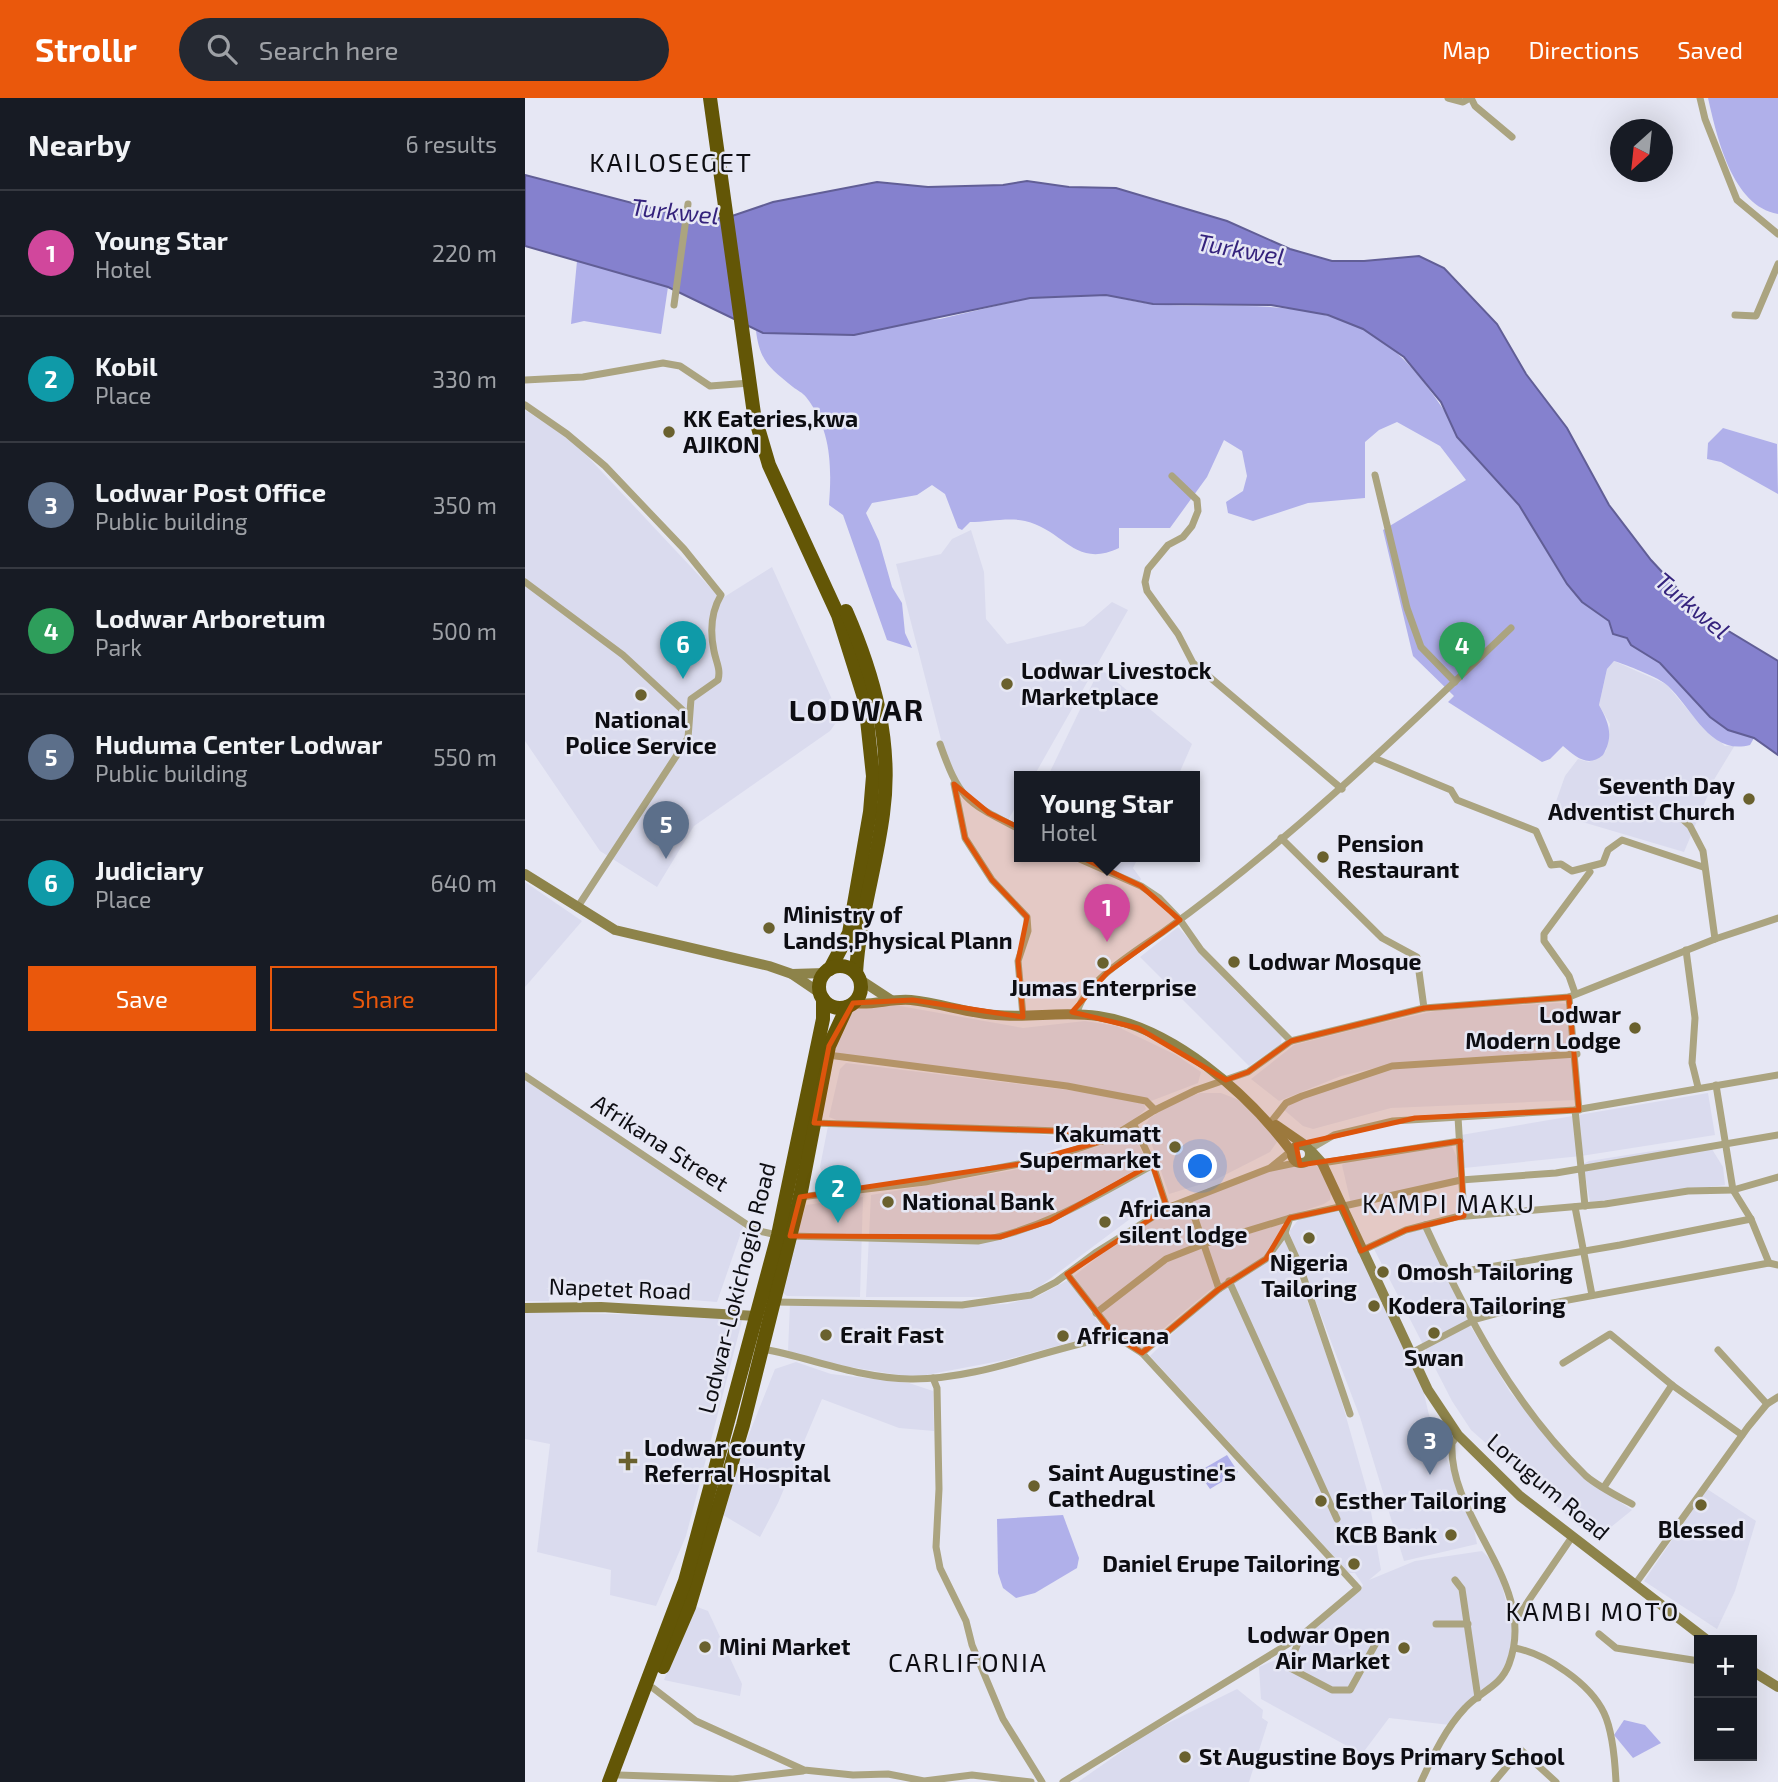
<!DOCTYPE html>
<html lang="en">
<head>
<meta charset="utf-8">
<style>
  body { margin:0; font-family:"Exo 2",sans-serif; background:#242831; color:#f1f3f6 }
  .controls { position:absolute; right:21px; bottom:21px; display:grid; overflow:hidden; border-radius:0px; box-shadow:0 7px 28px #0002 }
  .controls button { width:63px; height:63px; display:grid; place-items:center; padding:0; border:0; border-bottom:2px solid #363941; background:#171b24; color:#f1f3f6; font:35px sans-serif }
  .compass { position:absolute; left:1085px; top:21px; width:63px; height:63px; border-radius:50%; background:#171b24; box-shadow:0 7px 28px #0002; rotate:207deg }
  .you { position:absolute; left:676px; top:1069px; width:24px; height:24px; margin:-18px; border:5px solid #fff; border-radius:50%; background:#1a73e8; box-shadow:0 0 0 10px #1a73e833 }
  .badge { display:grid; place-items:center; width:46px; height:46px; border-radius:50%; background:#ea580c; color:#fff; font-size:23px; font-weight:700 }
  .pin { position:absolute; translate:-50% -58px; filter:drop-shadow(0 2px 4px #0008) }
  .pin::after { content:''; position:absolute; top:37px; width:24px; height:21px; background:inherit; clip-path:polygon(0 0,100% 0,50% 100%) }
  .popup { position:absolute; left:489px; top:673px; width:186px; height:91px; box-sizing:border-box; display:grid; place-content:center; border-radius:0px; background:#171b24; filter:drop-shadow(0 2px 5px #0005); font-size:23px; white-space:nowrap; color:#9ea1a6 }
  .popup b { font-size:26px; color:#f1f3f6 }
  .popup::after { content:''; position:absolute; left:50%; top:100%; margin-left:-14px; border:14px solid transparent; border-top-color:#171b24 }
  .list { margin:0; padding:0; list-style:none }
  h2 { display:flex; justify-content:space-between; align-items:center; height:91px; margin:0; padding:0 28px; font-size:30px }
  h2 small { font-size:23px; font-weight:400; color:#9ea1a6 }
  .list li { display:grid; grid-template-columns:46px 1fr auto; gap:21px; align-items:center; box-sizing:border-box; height:126px; padding:0 28px; border-top:2px solid #363941 }
  .list b { display:block; font-size:26px; white-space:nowrap }
  .list p { margin:0; font-size:23px; white-space:nowrap; color:#9ea1a6 }
  .list em { font-size:23px; font-style:normal; color:#9ea1a6 }
  .actions { display:flex; gap:14px; padding:21px 28px }
  .actions a { flex:1; padding:16px 0; border:2px solid #ea580c; border-radius:0px; text-align:center; font-size:24px; color:#ea580c }
  .actions .main { background:#ea580c; color:#fff }
  .icon { flex:none; width:38px; height:38px; fill:none; stroke:currentColor; stroke-width:2; stroke-linecap:round; stroke-linejoin:round }
  .map { position:relative; flex:none; width:1253px; height:1684px; overflow:hidden }
  header { display:flex; align-items:center; gap:42px; box-sizing:border-box; height:98px; padding:0 35px; background:#ea580c; color:#fff }
  header strong { font-size:33px }
  nav { display:flex; gap:38px; margin-inline-start:auto; font-size:24px }
  .search { width:490px; height:63px; background:#242831; display:flex; align-items:center; gap:18px; box-sizing:border-box; padding:0 24px; border-radius:38px; color:#9ea1a6; font-size:26px }
  main { display:flex }
  aside { flex:1; background:#171b24 }
  .map>svg:first-child { display:block }
  .built { fill:#dadbee }
  .green { fill:#b0b0ea }
  .water { fill:#8581ce; stroke:#615e96; stroke-width:2 }
  .lines { fill:none; stroke-linecap:round; stroke-linejoin:round }
  .street { stroke:#aba480; stroke-width:7 }
  .secondary { stroke:#8d834a; stroke-width:10 }
  .highway { stroke:#635606; stroke-width:14 }
  .marked { fill:#dd550c; fill-opacity:0.2; stroke:#dd550c; stroke-width:5; stroke-linejoin:round }
  .poi-dot { fill:#6a612e; stroke:#e6e7f4; stroke-width:2.5 }
  .labels { text-anchor:middle; stroke-width:5; stroke-linejoin:round; paint-order:stroke }
  .poi-label { font-size:23px; font-weight:bold; fill:#0d0d12; stroke:#e6e7f4; text-anchor:start }
  .street-label { font-size:23px; fill:#0d0d12; stroke:#e6e7f4 }
  .water-label { font-size:24px; font-style:italic; fill:#34227c; stroke:#e6e7f4 }
  .quarter-label { font-size:26px; letter-spacing:2px; fill:#0d0d12; stroke:#e6e7f4 }
  .district-label { font-size:30px; font-weight:bold; letter-spacing:2px; fill:#0d0d12; stroke:#e6e7f4 }
</style>
</head>
<body>
<header>
<strong>Strollr</strong>
<div class="search"><svg class="icon" aria-label="search" viewBox="0 0 24 24"><circle cx="10" cy="10" r="6"/><path d="M15 15l6 6"/></svg>Search here</div>
<nav><a>Map</a><a>Directions</a><a>Saved</a></nav>
</header>
<main>
<aside>
<h2>Nearby<small>6 results</small></h2>
<ul class="list">
<li><span class="badge" style="background:#d1479c">1</span><div><b>Young Star</b><p>Hotel</p></div><em>220 m</em></li>
<li><span class="badge" style="background:#0f9aa8">2</span><div><b>Kobil</b><p>Place</p></div><em>330 m</em></li>
<li><span class="badge" style="background:#5c6f8a">3</span><div><b>Lodwar Post Office</b><p>Public building</p></div><em>350 m</em></li>
<li><span class="badge" style="background:#2e9e5b">4</span><div><b>Lodwar Arboretum</b><p>Park</p></div><em>500 m</em></li>
<li><span class="badge" style="background:#5c6f8a">5</span><div><b>Huduma Center Lodwar</b><p>Public building</p></div><em>550 m</em></li>
<li><span class="badge" style="background:#0f9aa8">6</span><div><b>Judiciary</b><p>Place</p></div><em>640 m</em></li>
</ul>
<div class="actions"><a class="main">Save</a><a>Share</a></div>
</aside>
<div class="map">
<svg width="1253" height="1684" viewBox="0 0 1253 1684">
  <rect width="100%" height="100%" fill="#e6e7f4"/>
  <g class="built">
    <polygon points="0,312 49,344 196,501 247,469 315,619 305,633 169,728 132,789 75,753 0,643"/>
    <polygon points="446,432 459,474 461,521 482,546 559,528 587,504 603,512 509,678 494,678 494,703 483,722 456,709 434,687 421,661 371,466 416,456 427,441"/>
    <polygon points="1089,563 1141,586 1174,625 1200,648 1210,647 1190,680 1159,754 1027,715 1040,678 1053,661 1064,664 1081,653 1085,626 1074,607 1082,571"/>
    <polygon points="575,570 667,646 653,678 523,678"/>
    <polygon points="556,758 614,758 608,770 616,781 614,785"/>
    <polygon points="0,784 57,823 0,889"/>
    <polygon points="653,829 711,893 757,936 756,946 724,968 615,859"/>
    <polygon points="321,901 336,901 498,930 560,923 591,928 651,957 676,974 673,985 626,1003 557,987 334,960 306,953 316,906"/>
    <polygon points="1032,905 1041,906 1048,954 867,966 816,978 754,1003 726,981 769,947 851,926 915,912"/>
    <polygon points="1049,959 1051,1002 866,1010 788,1031 778,1028 758,1011 773,1002 868,971"/>
    <polygon points="321,965 567,995 619,1006 621,1011 600,1030 581,1035 314,1023 304,1019 315,971"/>
    <polygon points="0,982 219,1126 192,1204 21,1190 26,1192 24,1203 0,1203"/>
    <polygon points="675,995 696,995 714,1002 751,1034 752,1044 745,1054 690,1082 644,1096 620,1027 625,1020 646,1006"/>
    <polygon points="1183,995 1190,1037 1056,1058 939,1070 936,1037"/>
    <polygon points="303,1028 491,1033 535,1039 537,1049 493,1063 423,1076 329,1090 311,1088 302,1084 295,1069"/>
    <polygon points="603,1036 611,1041 626,1073 633,1100 514,1189 496,1196 466,1199 341,1199 346,1097 495,1071 578,1047"/>
    <polygon points="926,1046 932,1060 932,1082 826,1106 817,1067 821,1064"/>
    <polygon points="1185,1048 1198,1069 1200,1087 1065,1104 1058,1066 1064,1063 1134,1052"/>
    <polygon points="774,1061 790,1063 798,1070 806,1094 805,1102 799,1106 661,1152 572,1211 549,1178 638,1108 745,1067"/>
    <polygon points="338,1099 335,1199 262,1198 255,1193 281,1107"/>
    <polygon points="817,1104 896,1283 904,1317 948,1426 952,1446 879,1463 835,1319 764,1134 776,1118"/>
    <polygon points="757,1126 757,1134 738,1160 716,1177 685,1192 615,1250 601,1243 573,1213 646,1162 672,1151"/>
    <polygon points="898,1129 946,1229 985,1294 1060,1381 1107,1412 1070,1442 946,1332 927,1303 849,1151"/>
    <polygon points="760,1140 812,1287 843,1396 856,1472 844,1482 890,1463 957,1453 972,1468 987,1528 985,1555 977,1577 925,1627 864,1620 837,1656 736,1601 734,1569 757,1559 836,1492 838,1487 830,1475 824,1475 625,1258 664,1219 702,1188 733,1170"/>
    <polygon points="543,1182 581,1235 480,1262 401,1277 380,1278 288,1263 263,1253 265,1206 416,1209 482,1206 513,1198"/>
    <polygon points="0,1214 218,1219 161,1438 131,1508 85,1497 86,1472 12,1454 25,1346 0,1341"/>
    <polygon points="271,1264 306,1276 384,1285 408,1293 409,1333 374,1330 297,1301 253,1405 235,1439 193,1414 250,1271"/>
    <polygon points="1182,1391 1231,1423 1210,1493 1192,1531 1119,1483"/>
    <polygon points="167,1507 183,1513 217,1586 215,1598 139,1582"/>
    <polygon points="712,1591 738,1612 737,1620 743,1624 724,1684 553,1684 623,1635"/>
  </g>
  <g class="green">
    <path d="M1183 0H1253V116C1207 108 1192 39 1183 0Z"/>
    <polygon points="52,163 143,189 136,236 59,223 46,226"/>
    <path d="M581 197C597 200 613 205 628 206 698 212 772 198 837 231 892 259 917 313 952 360 965 376 983 390 995 407 1014 436 1028 470 1051 497 1060 507 1076 513 1084 523 1099 542 1117 551 1136 566 1174 594 1174 626 1229 640L1225 647C1185 658 1167 610 1143 588 1134 579 1101 567 1089 563L1082 571 1074 607C1084 625 1089 638 1078 657 1063 670 1051 659 1038 648L1025 661 1017 664 923 604 929 598 888 558 858 432 941 382 915 348 872 324 854 332 840 344V400L783 405 728 423 703 415 701 404 718 393 722 378 717 353 699 342 682 379 645 430H594V450C550 471 539 432 500 423 484 419 462 424 445 424L437 432 433 430 420 396 407 387 392 397 347 405 341 415 354 443 367 489 377 505 380 535 387 550 362 542 318 417 304 407C307 367 306 331 281 299 278 295 272 292 268 289 245 270 235 264 231 233L269 234 415 221 505 200Z"/>
    <polygon points="1198,330 1252,346 1253,396 1196,364 1182,361 1183,345"/>
    <polygon points="702,1357 713,1374 685,1391 673,1374"/>
    <polygon points="538,1417 554,1460 552,1470 510,1495 491,1500 478,1490 473,1475 472,1421"/>
    <polygon points="1099,1622 1120,1627 1136,1645 1108,1660 1089,1637"/>
  </g>
  <polygon class="water" points="0,77 176,123 207,118 248,104 352,84 403,89 478,87 502,83 544,89 591,90 702,123 765,151 807,163 839,163 894,158 919,170 972,226 1001,276 1042,330 1084,407 1126,462 1177,517 1253,563 1253,657 1229,640 1203,632 1185,619 1135,565 1106,547 1102,540 1088,536 1084,523 1057,504 1042,486 994,407 932,339 916,304 879,259 838,231 803,217 746,207 628,206 581,197 505,200 329,237 238,235 143,189 0,148"/>
  <g class="lines">
    <g class="street">
      <polyline points="923,0 938,4 945,0"/>
      <polyline points="946,0 950,8 987,39"/>
      <polyline points="1175,0 1180,21 1212,102 1253,136"/>
      <polyline points="149,207 163,106"/>
      <polyline points="1210,217 1231,218 1253,166"/>
      <polyline points="0,282 58,279 138,265 155,268 185,288 225,285"/>
      <path d="M0 307 42 336 80 368 159 451 196 497C186 514 185 534 189 553 191 564 196 571 193 582L166 601 163 640 52 810"/>
      <polyline points="850,377 882,510 896,549 930,584"/>
      <polyline points="647,378 672,402 673,413 667,428 658,439 643,447 623,471 620,484 622,493 653,536 668,565 817,691"/>
      <polyline points="0,484 98,557 164,618"/>
      <path d="M415 646C435 703 442 704 494 731"/>
      <polyline points="849,660 926,692 932,702 1011,733 1026,767 1036,766 1047,773 1078,765 1083,752 1097,742 1178,769"/>
      <polyline points="429,686 440,740 467,782 502,819 503,833 493,863 498,918"/>
      <polyline points="1155,719 1165,728 1178,753 1190,841"/>
      <polyline points="756,740 857,840 892,859 899,910"/>
      <polyline points="548,758 616,788 634,800 655,822 676,852 766,943"/>
      <polyline points="1161,852 1170,920 1167,965 1173,989"/>
      <polyline points="1050,895 1044,878 1019,843 1019,836 1065,774"/>
      <polyline points="1044,899 1054,1012"/>
      <path d="M552 917C555 886 614 851 638 834 764 744 875 636 986 530"/>
      <polyline points="303,957 542,988 621,1003 630,1012"/>
      <polyline points="0,978 230,1132 252,1137"/>
      <polyline points="1191,987 1208,1092 1226,1121 1244,1165"/>
      <polyline points="1050,1012 1060,1108"/>
      <polyline points="933,1019 939,1118"/>
      <polyline points="746,1024 761,1005 777,998 867,968 1052,956"/>
      <polyline points="289,1025 534,1033 568,1038 577,1043"/>
      <polyline points="609,1027 628,1067 642,1110"/>
      <polyline points="785,1051 809,1037 868,1023 1050,1012 1253,977"/>
      <polyline points="797,1065 935,1043"/>
      <polyline points="746,1070 775,1064"/>
      <polyline points="275,1099 400,1084 525,1060 585,1040 630,1012 671,992 723,974 766,943 899,910 1044,899 1190,841 1253,820"/>
      <polyline points="664,1103 694,1191"/>
      <polyline points="1050,1109 1067,1197"/>
      <path d="M900 1127C942 1218 988 1307 1061 1378 1074 1389 1092 1398 1107 1406"/>
      <polyline points="760,1135 774,1166 825,1316"/>
      <path d="M266 1138 453 1143C518 1132 571 1098 628 1067"/>
      <polyline points="836,1153 881,1132 931,1119 1080,1106 1163,1093 1208,1092 1253,1079"/>
      <polyline points="923,1176 1095,1147 1226,1121"/>
      <polyline points="704,1183 812,1421"/>
      <polyline points="249,1204 437,1207 506,1197 531,1184 570,1155 642,1110 745,1070 766,1053"/>
      <polyline points="571,1215 641,1161 679,1146 765,1120"/>
      <path d="M238 1251C287 1260 333 1280 385 1281 454 1282 523 1250 590 1238"/>
      <polyline points="1193,1252 1242,1306"/>
      <polyline points="617,1255 694,1191 741,1161 760,1135 765,1120 936,1082 1031,1075 1253,1037"/>
      <polyline points="886,1255 951,1221 973,1215 1244,1165 1253,1167"/>
      <polyline points="1038,1265 1085,1236 1147,1287 1217,1337"/>
      <polyline points="408,1280 412,1290 414,1391 411,1449 415,1470 441,1523 447,1547 478,1621 517,1684"/>
      <polyline points="1079,1389 1147,1287"/>
      <polyline points="930,1482 937,1491 953,1600"/>
      <polyline points="1111,1485 1223,1329 1242,1306 1253,1299"/>
      <polyline points="991,1521 1047,1439"/>
      <polyline points="911,1526 943,1526"/>
      <polyline points="1074,1536 1091,1550 1174,1563"/>
      <polyline points="776,1538 763,1569 807,1592 825,1592 851,1545"/>
      <path d="M990 1550C1021 1556 1065 1585 1079 1615 1088 1634 1090 1663 1091 1684"/>
      <polyline points="128,1590 171,1623 279,1672 328,1677 363,1676 399,1683 447,1677 506,1684"/>
      <polyline points="94,1677 208,1681 278,1673"/>
      <polyline points="538,1684 776,1538 833,1490 617,1255 590,1238 542,1176"/>
      <path d="M896 1684C908 1658 920 1631 940 1610 955 1593 975 1590 984 1566 1014 1486 923 1422 927 1345L933 1337"/>
      <polyline points="969,1684 996,1652 1031,1684"/>
    </g>
    <g class="secondary">
      <polyline points="0,776 90,832 244,868 267,876 295,895"/>
      <polyline points="267,876 300,875"/>
      <polyline points="334,881 366,902"/>
      <path d="M328 905C347 908 367 900 386 902 415 905 442 915 471 917 505 920 539 913 573 918 648 929 722 995 766 1053"/>
      <polyline points="751,1027 780,1047"/>
      <circle cx="776" cy="1056" r="9"/>
      <polyline points="786,1053 797,1065 903,1292 933,1337 995,1398 1182,1542"/>
      <polyline points="0,1210 76,1209 231,1218"/>
      <polyline points="1227,1573 1253,1589"/>
    </g>
    <g class="highway">
      <polyline points="185,0 229,316 244,367 313,517 340,603 348,678 345,714 324,835 305,871"/>
      <path d="M321 513C349 577 368 645 358 716 351 770 334 822 331 875"/>
      <circle cx="315" cy="889" r="21"/>
      <polyline points="138,1569 164,1509 218,1327 275,1099 304,948 322,909"/>
      <polyline points="84,1684 160,1483 253,1137 298,921 298,901"/>
    </g>
  </g>
  <path class="marked" d="M429 686 464 715 616 788 655 822 582 875 547 914 613 930 701 982 723 974 766 943 899 910 1044 899 1054 1012 890 1020 771 1047 775 1067 935 1043 939 1118 881 1132 836 1153 817 1109 765 1120 741 1161 694 1191 617 1255 590 1238 542 1176 642 1110 627 1066 525 1123 475 1139 265 1138 275 1099 495 1066 592 1039 591 1035 289 1025 304 948 328 905 388 902 498 919 493 863 502 819 467 782 440 740Z"/>
  <g class="poi-dot">
    <circle cx="144" cy="334" r="7"/>
    <circle cx="482" cy="586" r="7"/>
    <circle cx="116" cy="597" r="7"/>
    <circle cx="1224" cy="701" r="7"/>
    <circle cx="798" cy="759" r="7"/>
    <circle cx="244" cy="830" r="7"/>
    <circle cx="709" cy="864" r="7"/>
    <circle cx="578" cy="865" r="7"/>
    <circle cx="1110" cy="930" r="7"/>
    <circle cx="650" cy="1049" r="7"/>
    <circle cx="363" cy="1104" r="7"/>
    <circle cx="580" cy="1124" r="7"/>
    <circle cx="784" cy="1140" r="7"/>
    <circle cx="858" cy="1174" r="7"/>
    <circle cx="849" cy="1208" r="7"/>
    <circle cx="909" cy="1235" r="7"/>
    <circle cx="301" cy="1237" r="7"/>
    <circle cx="538" cy="1238" r="7"/>
    <path d="M99.5 1352.5h7v7h7v7h-7v7h-7v-7h-7v-7h7z"/>
    <circle cx="509" cy="1388" r="7"/>
    <circle cx="796" cy="1403" r="7"/>
    <circle cx="1176" cy="1407" r="7"/>
    <circle cx="926" cy="1437" r="7"/>
    <circle cx="829" cy="1466" r="7"/>
    <circle cx="180" cy="1549" r="7"/>
    <circle cx="879" cy="1550" r="7"/>
    <circle cx="660" cy="1659" r="7"/>
  </g>
  <g class="labels">
    <g class="poi-label">
      <text x="158" y="329">KK Eateries,kwa<tspan x="158" dy="26">AJIKON</tspan></text>
      <text x="496" y="581">Lodwar Livestock<tspan x="496" dy="26">Marketplace</tspan></text>
      <text x="116" y="630" text-anchor="middle">National<tspan x="116" dy="26">Police Service</tspan></text>
      <text x="1210" y="696" text-anchor="end">Seventh Day<tspan x="1210" dy="26">Adventist Church</tspan></text>
      <text x="812" y="754">Pension<tspan x="812" dy="26">Restaurant</tspan></text>
      <text x="258" y="825">Ministry of<tspan x="258" dy="26">Lands,Physical Plann</tspan></text>
      <text x="723" y="872">Lodwar Mosque</text>
      <text x="578" y="898" text-anchor="middle">Jumas Enterprise</text>
      <text x="1096" y="925" text-anchor="end">Lodwar<tspan x="1096" dy="26">Modern Lodge</tspan></text>
      <text x="636" y="1044" text-anchor="end">Kakumatt<tspan x="636" dy="26">Supermarket</tspan></text>
      <text x="377" y="1112">National Bank</text>
      <text x="594" y="1119">Africana<tspan x="594" dy="26">silent lodge</tspan></text>
      <text x="784" y="1173" text-anchor="middle">Nigeria<tspan x="784" dy="26">Tailoring</tspan></text>
      <text x="872" y="1182">Omosh Tailoring</text>
      <text x="863" y="1216">Kodera Tailoring</text>
      <text x="315" y="1245">Erait Fast</text>
      <text x="552" y="1246">Africana</text>
      <text x="909" y="1268" text-anchor="middle">Swan</text>
      <text x="119" y="1358">Lodwar county<tspan x="119" dy="26">Referral Hospital</tspan></text>
      <text x="523" y="1383">Saint Augustine's<tspan x="523" dy="26">Cathedral</tspan></text>
      <text x="810" y="1411">Esther Tailoring</text>
      <text x="1176" y="1440" text-anchor="middle">Blessed</text>
      <text x="912" y="1445" text-anchor="end">KCB Bank</text>
      <text x="815" y="1474" text-anchor="end">Daniel Erupe Tailoring</text>
      <text x="865" y="1545" text-anchor="end">Lodwar Open<tspan x="865" dy="26">Air Market</tspan></text>
      <text x="194" y="1557">Mini Market</text>
      <text x="674" y="1667">St Augustine Boys Primary School</text>
    </g>
    <g class="street-label">
      <text transform="translate(135 1045) rotate(33)" y="8">Afrikana Street</text>
      <text transform="translate(212 1190) rotate(-76)" y="8">Lodwar-Lokichogio Road</text>
      <text transform="translate(95 1191) rotate(2)" y="8">Napetet Road</text>
      <text transform="translate(1023 1389) rotate(40)" y="8">Lorugum Road</text>
    </g>
    <g class="water-label">
      <text transform="translate(150 114) rotate(6)" y="8">Turkwel</text>
      <text transform="translate(716 152) rotate(10)" y="8">Turkwel</text>
      <text transform="translate(1167 508) rotate(40)" y="8">Turkwel</text>
    </g>
    <g class="quarter-label">
      <text x="146" y="74">KAILOSEGET</text>
      <text x="924" y="1115">KAMPI MAKU</text>
      <text x="1068" y="1523">KAMBI MOTO</text>
      <text x="443" y="1574">CARLIFONIA</text>
    </g>
    <g class="district-label">
      <text x="332" y="623">LODWAR</text>
    </g>
  </g>
</svg>
<div class="controls">
<button>+</button>
<button>−</button>
</div>
<svg class="compass" viewBox="-18 -18 36 36"><path d="M0-13l5 13h-10z" fill="#e53935"/><path d="M0 13l5-13h-10z" fill="#9ea1a6"/></svg>
<div class="you"></div>
<div class="pin badge" style="left:582px;top:844px;background:#d1479c">1</div>
<div class="popup"><b>Young Star</b>Hotel</div>
<div class="pin badge" style="left:313px;top:1125px;background:#0f9aa8">2</div>
<div class="pin badge" style="left:905px;top:1377px;background:#5c6f8a">3</div>
<div class="pin badge" style="left:937px;top:582px;background:#2e9e5b">4</div>
<div class="pin badge" style="left:141px;top:761px;background:#5c6f8a">5</div>
<div class="pin badge" style="left:158px;top:581px;background:#0f9aa8">6</div>
</div>
</main>
</body>
</html>
